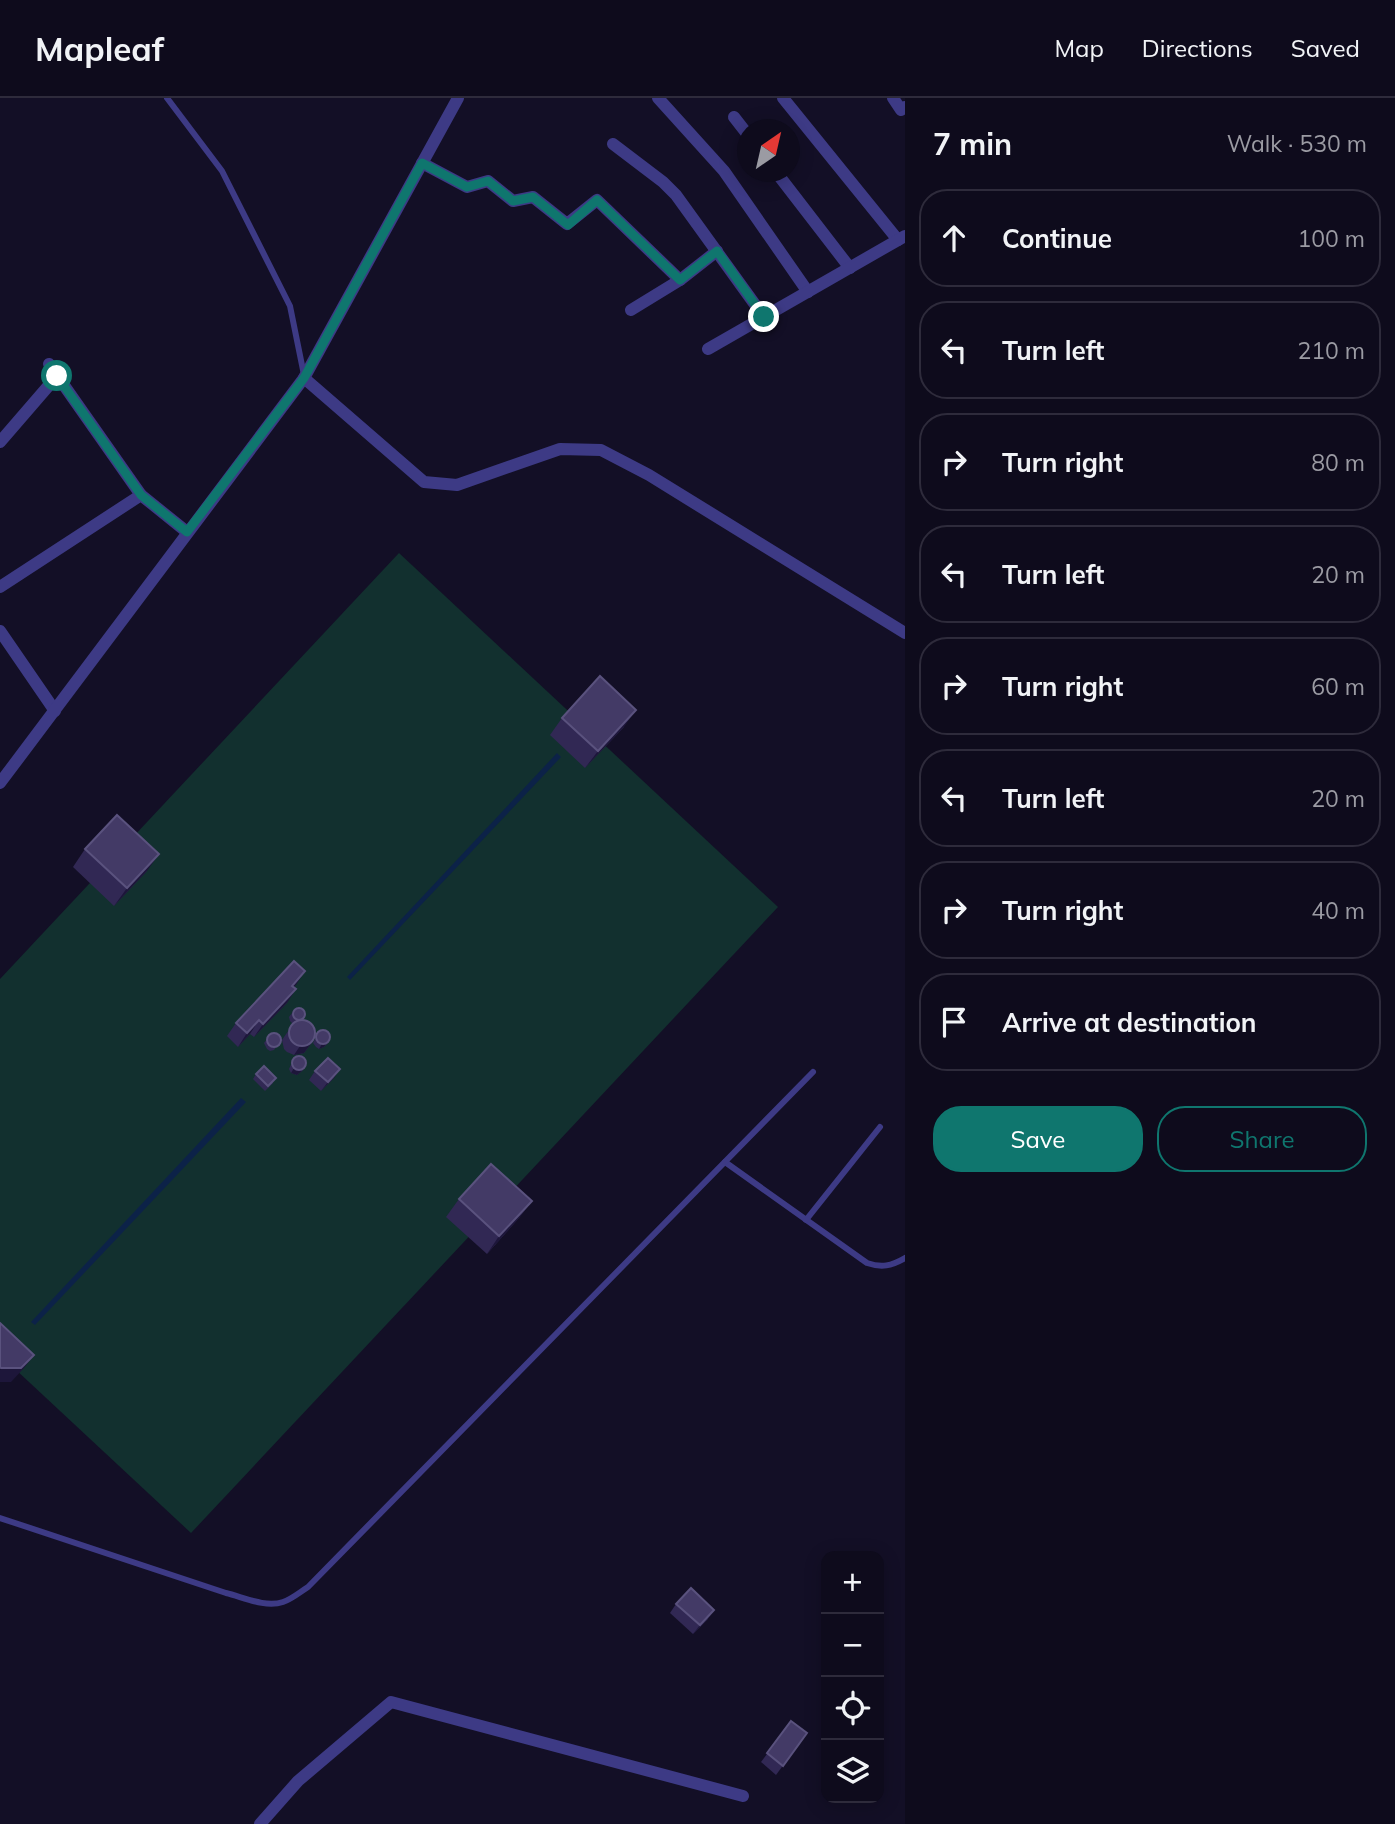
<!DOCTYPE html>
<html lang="en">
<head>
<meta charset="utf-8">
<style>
  body { margin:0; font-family:Mulish,sans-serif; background:#171425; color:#f1f3f6 }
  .controls { position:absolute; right:21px; bottom:21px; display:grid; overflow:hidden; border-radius:14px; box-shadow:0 4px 18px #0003 }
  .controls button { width:63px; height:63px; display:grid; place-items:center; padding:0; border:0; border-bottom:2px solid #2e2b3b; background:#0e0b1c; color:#f1f3f6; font:35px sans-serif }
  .compass { position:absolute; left:737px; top:21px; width:63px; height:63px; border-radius:50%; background:#0e0b1c; box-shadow:0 4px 18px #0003; rotate:34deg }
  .stop { position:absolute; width:21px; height:21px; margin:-16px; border:5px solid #0f766e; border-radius:50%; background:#fff }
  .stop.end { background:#0f766e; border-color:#fff; box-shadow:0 2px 7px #0008 }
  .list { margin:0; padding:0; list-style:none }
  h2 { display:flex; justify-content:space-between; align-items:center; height:91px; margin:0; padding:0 28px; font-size:30px }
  h2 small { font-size:23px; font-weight:400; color:#9b9ba3 }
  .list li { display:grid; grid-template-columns:46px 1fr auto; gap:21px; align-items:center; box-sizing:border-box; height:98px; margin:0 14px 14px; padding:0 14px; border:2px solid #2e2b3b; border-radius:28px }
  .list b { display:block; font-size:26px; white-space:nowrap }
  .list em { font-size:23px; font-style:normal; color:#9b9ba3 }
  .actions { display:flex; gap:14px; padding:21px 28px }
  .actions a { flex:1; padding:16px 0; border:2px solid #0f766e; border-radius:28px; text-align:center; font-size:24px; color:#0f766e }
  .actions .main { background:#0f766e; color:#fff }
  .icon { flex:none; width:38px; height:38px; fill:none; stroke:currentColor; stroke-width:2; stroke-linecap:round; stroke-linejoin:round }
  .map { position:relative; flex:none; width:905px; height:1726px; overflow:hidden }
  header { display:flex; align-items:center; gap:42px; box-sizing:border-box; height:98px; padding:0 35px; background:#0e0b1c; border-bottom:2px solid #2e2b3b }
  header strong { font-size:33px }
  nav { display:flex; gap:38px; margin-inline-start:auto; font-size:24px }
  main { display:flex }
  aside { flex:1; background:#0e0b1c }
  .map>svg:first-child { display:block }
  .green { fill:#12302f }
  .water { fill:#0c2248 }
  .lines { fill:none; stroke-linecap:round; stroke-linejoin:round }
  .service { stroke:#3d3a85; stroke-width:6 }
  .minor { stroke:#3d3a85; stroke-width:12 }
  .wall { fill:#312854 }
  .shaded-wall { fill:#1d163a }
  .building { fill:#433a66; stroke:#5a527e; stroke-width:2 }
  .route { stroke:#0f766e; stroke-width:9 }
</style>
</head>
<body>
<header>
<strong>Mapleaf</strong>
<nav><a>Map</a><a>Directions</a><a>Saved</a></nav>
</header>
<main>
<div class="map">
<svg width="905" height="1726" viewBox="0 0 905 1726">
  <rect width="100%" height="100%" fill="#130f26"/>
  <polygon class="green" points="399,455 778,809 191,1435 0,1257 0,881"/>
  <g class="water">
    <polygon points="557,655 561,659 350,882 347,879"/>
    <polygon points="241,1000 246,1004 35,1227 31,1224"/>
  </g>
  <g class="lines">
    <g class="service">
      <polyline points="167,0 222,73 290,208 304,277"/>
      <path d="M725 1064 867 1165C882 1170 891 1168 905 1160"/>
      <polyline points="806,1122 880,1029"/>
      <path d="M0 1420 226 1495C243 1499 265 1510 283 1504 292 1501 300 1494 308 1489L813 974"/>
    </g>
    <g class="minor">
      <polyline points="658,0 724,73 808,194"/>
      <polyline points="783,0 898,142"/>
      <polyline points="893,0 901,12 905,9"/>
      <polyline points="734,19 748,37"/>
      <polyline points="613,46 663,84 676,97 764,219"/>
      <polyline points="422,65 467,89 488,83 513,103 533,99 567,126 597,102 680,182"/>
      <polyline points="776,74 850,170"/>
      <polyline points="631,212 680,182 717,153"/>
      <polyline points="708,251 905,138"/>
      <polyline points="49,266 141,397"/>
      <polyline points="304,280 424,384 457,387 560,351 601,352 649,377 905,535"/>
      <polyline points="0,344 57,278"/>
      <polyline points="0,489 141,397 187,434"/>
      <polyline points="0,533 55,613"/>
      <polyline points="0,685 304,280 458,0"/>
      <polyline points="260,1726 298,1683 391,1604 743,1698"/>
    </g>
  </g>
  <g class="wall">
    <polygon points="562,620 624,629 585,670 550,637"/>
    <polygon points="85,751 147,773 114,808 73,769"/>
    <polygon points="296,887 294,889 287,905 254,939 250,936 238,949 227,938 236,925"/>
    <polygon points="296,910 313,943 304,955 294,957 287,954 284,951 282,942 293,926 290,923 289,919"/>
    <polygon points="319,934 328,945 324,949 319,951 316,949 313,945"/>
    <polygon points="271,936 281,943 274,952 270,953 267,951 264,945"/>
    <polygon points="294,960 305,969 302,973 297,977 291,975 289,971"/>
    <polygon points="315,973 334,980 321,993 309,982"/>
    <polygon points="256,976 273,985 265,993 253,981"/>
    <polygon points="459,1101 532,1103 519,1120 487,1156 446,1119"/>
    <polygon points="676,1506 708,1521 693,1536 670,1515"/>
    <polygon points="791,1623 807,1635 776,1677 761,1664"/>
  </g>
  <g class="shaded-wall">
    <polygon points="636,612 624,629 585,670 598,653"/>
    <polygon points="159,756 147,773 114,808 127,790"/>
    <polygon points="305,873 296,887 283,901 292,888"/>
    <polygon points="296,891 287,905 254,939 263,926"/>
    <polygon points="259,922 250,936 238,949 247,935"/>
    <polygon points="313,943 304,955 294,957 300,948"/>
    <polygon points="328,945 324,949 319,951 322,946"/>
    <polygon points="305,969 302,973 297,977 291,975 294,970"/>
    <polygon points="340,971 334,980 321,993 328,984"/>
    <polygon points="532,1103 519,1120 487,1156 499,1138"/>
    <polygon points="34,1257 24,1270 11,1284 0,1284 0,1272 1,1270"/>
    <polygon points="714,1512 708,1521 693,1536 700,1527"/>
  </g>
  <g class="building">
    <polygon points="600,578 636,612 598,653 562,620"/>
    <polygon points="117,717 159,756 127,790 85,751"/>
    <polygon points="294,863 305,873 292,888 296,891 263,926 259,922 247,935 236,925"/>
    <circle cx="299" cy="916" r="6"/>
    <circle cx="302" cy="935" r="13"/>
    <circle cx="323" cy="939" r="7"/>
    <circle cx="274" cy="942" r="7"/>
    <circle cx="299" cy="965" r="7"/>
    <polygon points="328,960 340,971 328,984 315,973"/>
    <polygon points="264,968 276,980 268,988 256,976"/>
    <polygon points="491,1066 532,1103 499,1138 459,1101"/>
    <polygon points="0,1225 34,1257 21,1270 1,1270 0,1269"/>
    <polygon points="691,1490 714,1512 700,1527 676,1506"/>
    <polygon points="791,1623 807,1635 783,1668 767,1655"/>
  </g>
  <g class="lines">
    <polyline class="route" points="57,278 141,397 187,434 304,280 422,65 467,89 488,83 513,103 533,99 568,127 597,102 680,182 717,153 764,219"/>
  </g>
</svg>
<div class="controls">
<button>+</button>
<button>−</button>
<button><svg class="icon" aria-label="locate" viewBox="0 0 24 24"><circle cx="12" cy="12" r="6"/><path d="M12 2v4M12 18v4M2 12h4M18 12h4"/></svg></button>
<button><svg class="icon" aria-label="layers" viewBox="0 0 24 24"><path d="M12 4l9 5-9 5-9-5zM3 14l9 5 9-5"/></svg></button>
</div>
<svg class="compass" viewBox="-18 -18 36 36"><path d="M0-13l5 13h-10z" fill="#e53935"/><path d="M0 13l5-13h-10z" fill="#9b9ba3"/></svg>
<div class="stop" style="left:57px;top:278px"></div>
<div class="stop end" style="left:764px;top:219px"></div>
</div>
<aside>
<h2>7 min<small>Walk · 530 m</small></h2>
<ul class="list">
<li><svg class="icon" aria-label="ahead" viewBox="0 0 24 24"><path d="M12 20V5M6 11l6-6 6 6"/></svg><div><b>Continue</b></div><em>100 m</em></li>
<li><svg class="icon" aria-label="left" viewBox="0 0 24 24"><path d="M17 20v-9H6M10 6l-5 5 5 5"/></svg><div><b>Turn left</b></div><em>210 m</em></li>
<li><svg class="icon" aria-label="right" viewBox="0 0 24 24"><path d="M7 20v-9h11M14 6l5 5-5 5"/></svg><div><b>Turn right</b></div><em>80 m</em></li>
<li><svg class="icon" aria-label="left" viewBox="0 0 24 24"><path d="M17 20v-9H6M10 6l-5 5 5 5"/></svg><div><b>Turn left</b></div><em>20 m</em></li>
<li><svg class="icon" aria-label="right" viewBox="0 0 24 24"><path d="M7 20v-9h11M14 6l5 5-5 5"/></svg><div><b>Turn right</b></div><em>60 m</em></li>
<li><svg class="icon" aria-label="left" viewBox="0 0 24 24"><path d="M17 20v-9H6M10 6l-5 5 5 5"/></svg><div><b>Turn left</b></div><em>20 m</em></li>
<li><svg class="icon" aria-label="right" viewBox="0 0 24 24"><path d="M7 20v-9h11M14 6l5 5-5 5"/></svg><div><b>Turn right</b></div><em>40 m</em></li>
<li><svg class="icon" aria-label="arrive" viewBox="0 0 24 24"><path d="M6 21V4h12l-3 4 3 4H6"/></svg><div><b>Arrive at destination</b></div></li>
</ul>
<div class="actions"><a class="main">Save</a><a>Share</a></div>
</aside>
</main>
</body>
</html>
